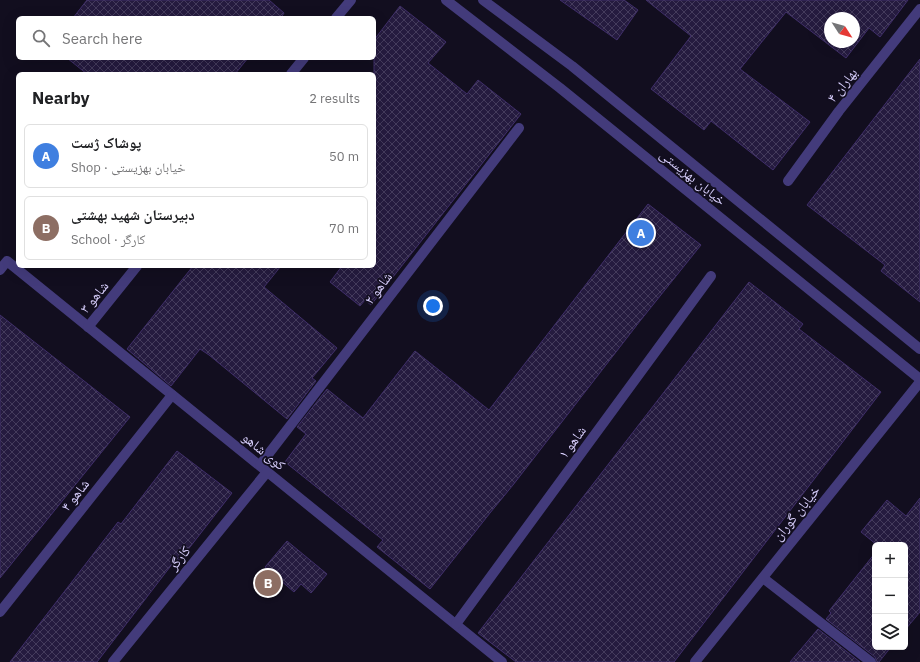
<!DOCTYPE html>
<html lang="en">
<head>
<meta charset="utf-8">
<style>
  body { margin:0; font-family:"IBM Plex Sans","Noto Naskh Arabic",sans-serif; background:#f2f2f2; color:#202124 }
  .controls { position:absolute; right:12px; bottom:12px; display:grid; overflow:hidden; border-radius:6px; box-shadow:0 4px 16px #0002 }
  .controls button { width:36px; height:36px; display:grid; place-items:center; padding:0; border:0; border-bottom:1px solid #e0e0e0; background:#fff; color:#202124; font:20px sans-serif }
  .compass { position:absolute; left:824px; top:12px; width:36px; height:36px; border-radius:50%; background:#fff; box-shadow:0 4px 16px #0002; rotate:126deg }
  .you { position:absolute; left:433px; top:306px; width:14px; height:14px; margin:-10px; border:3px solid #fff; border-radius:50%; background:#1a73e8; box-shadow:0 0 0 6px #1a73e833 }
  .badge { display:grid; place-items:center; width:26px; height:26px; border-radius:50%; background:#17697d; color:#fff; font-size:13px; font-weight:700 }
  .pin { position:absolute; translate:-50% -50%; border:2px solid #fff; box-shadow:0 1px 4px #0006 }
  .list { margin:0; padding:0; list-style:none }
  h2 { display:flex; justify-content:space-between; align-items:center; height:52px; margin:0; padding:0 16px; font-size:17px }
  h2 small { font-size:13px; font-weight:400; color:#757577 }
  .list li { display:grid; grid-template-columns:26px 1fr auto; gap:12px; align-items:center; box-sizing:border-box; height:64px; margin:0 8px 8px; padding:0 8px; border:1px solid #e0e0e0; border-radius:6px }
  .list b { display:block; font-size:15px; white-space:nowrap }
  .list p { margin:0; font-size:13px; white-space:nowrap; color:#757577 }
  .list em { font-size:13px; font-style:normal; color:#757577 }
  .icon { flex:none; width:22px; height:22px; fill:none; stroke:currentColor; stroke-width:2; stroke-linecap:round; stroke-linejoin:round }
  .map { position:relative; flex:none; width:920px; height:662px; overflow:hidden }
  .search { position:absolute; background:#fff; box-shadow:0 4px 16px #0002; left:16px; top:16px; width:360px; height:44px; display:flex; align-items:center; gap:10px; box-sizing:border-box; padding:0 14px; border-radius:6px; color:#757577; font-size:15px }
  .panel { position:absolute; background:#fff; box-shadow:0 4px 16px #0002; left:16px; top:72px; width:360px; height:196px; border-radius:6px }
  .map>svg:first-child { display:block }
  .building { fill:url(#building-cross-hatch); stroke:#3f2e69; fill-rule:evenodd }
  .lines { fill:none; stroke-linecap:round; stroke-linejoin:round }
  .minor { stroke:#433b7b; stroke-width:10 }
  .tertiary { stroke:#433b7b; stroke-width:10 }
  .labels { text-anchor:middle; stroke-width:3.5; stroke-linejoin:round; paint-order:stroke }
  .street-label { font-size:14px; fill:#d7cefc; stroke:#120e1f }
</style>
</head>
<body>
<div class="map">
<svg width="920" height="662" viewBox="0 0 920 662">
  <defs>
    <pattern id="building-cross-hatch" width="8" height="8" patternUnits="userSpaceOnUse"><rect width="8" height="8" fill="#251b3f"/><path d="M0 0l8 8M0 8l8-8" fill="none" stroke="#443b5c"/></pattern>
  </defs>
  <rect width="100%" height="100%" fill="#120e1f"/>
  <g class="building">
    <polygon points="87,0 269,0 284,13 281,18 73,18"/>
    <polygon points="560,0 624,0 638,10 617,40"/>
    <path d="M646 0H908L880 37 869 28 846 58 786 12 769 33 740 69 810 122 773 170 711 121 704 130 651 89 691 36ZM830 18H854V42H830Z"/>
    <polygon points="400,6 446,42 428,63 467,94 478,80 521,114 371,305 365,300 360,306 330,282 342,266 374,266 374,40"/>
    <polygon points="67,58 248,58 235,74 87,74"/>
    <polygon points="920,59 920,302 881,271 885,265 807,205"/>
    <polygon points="648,204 701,245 640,321 513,485 490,513 430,589 377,547 383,540 285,462 306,434 297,427 327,389 363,418 415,351 489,410"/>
    <polygon points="193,266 281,266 264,287 337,348 312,378 316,381 287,419 209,355 200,349 171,386 127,349"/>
    <polygon points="749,282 803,324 799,329 881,392 674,662 516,662 478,633"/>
    <polygon points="0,315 130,417 0,578"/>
    <polygon points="177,451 232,493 176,565 173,563 97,662 10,662 118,522 121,524"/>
    <polygon points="920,498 920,612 905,630 905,545 877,545 861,532 887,500 906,516"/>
    <polygon points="287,541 327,574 311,593 301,584 294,592 265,567"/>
    <polygon points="875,553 875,647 891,647 879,662 877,662 875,657 826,619 831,613 829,611"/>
    <polygon points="818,629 860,662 790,662"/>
  </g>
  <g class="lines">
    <g class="minor">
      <polyline points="336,18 351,0"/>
      <polyline points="291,74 304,58"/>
      <polyline points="788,181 839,111 920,9"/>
      <polyline points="0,270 7,261 502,662"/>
      <polyline points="88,327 137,266"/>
      <polyline points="260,465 519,128"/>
      <polyline points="763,578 871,662"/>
      <polyline points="0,612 172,395"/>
      <polyline points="456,624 711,276"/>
      <polyline points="113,662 267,472"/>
      <polyline points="695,662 920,382"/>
    </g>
    <g class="tertiary">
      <polyline points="446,0 560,88 920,379"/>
      <polyline points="483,0 572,66 920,349"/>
    </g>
  </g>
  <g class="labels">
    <g class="street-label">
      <text transform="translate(842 85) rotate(-52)" y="5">بهاران ۴</text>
      <text transform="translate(693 177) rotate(39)" y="5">خیابان بهزیستی</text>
      <text transform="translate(378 288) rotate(-53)" y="5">شاهو ۲</text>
      <text transform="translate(94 297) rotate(-51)" y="5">شاهو ۳</text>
      <text transform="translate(572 442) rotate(-54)" y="5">شاهو ۱</text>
      <text transform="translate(264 451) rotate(39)" y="5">کوی شاهو</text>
      <text transform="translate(75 495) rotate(-52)" y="5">شاهو ۴</text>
      <text transform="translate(796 513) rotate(-51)" y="5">خیابان گوران</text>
      <text transform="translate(179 558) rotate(-51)" y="5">کارگر</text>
    </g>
  </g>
</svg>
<div class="controls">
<button>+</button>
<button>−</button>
<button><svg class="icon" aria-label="layers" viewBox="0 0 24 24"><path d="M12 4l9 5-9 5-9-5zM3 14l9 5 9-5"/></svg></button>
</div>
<svg class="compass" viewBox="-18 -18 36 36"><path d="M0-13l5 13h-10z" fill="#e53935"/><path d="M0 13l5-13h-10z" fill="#757577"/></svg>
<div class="you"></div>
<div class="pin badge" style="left:641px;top:233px;background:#3f7fe0">A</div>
<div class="pin badge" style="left:268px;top:583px;background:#8d6e63">B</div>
<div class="search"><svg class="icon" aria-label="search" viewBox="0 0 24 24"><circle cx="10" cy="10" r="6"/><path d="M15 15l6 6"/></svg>Search here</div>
<section class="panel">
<h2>Nearby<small>2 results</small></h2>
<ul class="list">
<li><span class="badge" style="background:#3f7fe0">A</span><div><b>پوشاک ژست</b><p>Shop · خیابان بهزیستی</p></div><em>50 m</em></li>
<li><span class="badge" style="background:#8d6e63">B</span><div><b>دبیرستان شهید بهشتی</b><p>School · کارگر</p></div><em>70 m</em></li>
</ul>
</section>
</div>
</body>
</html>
